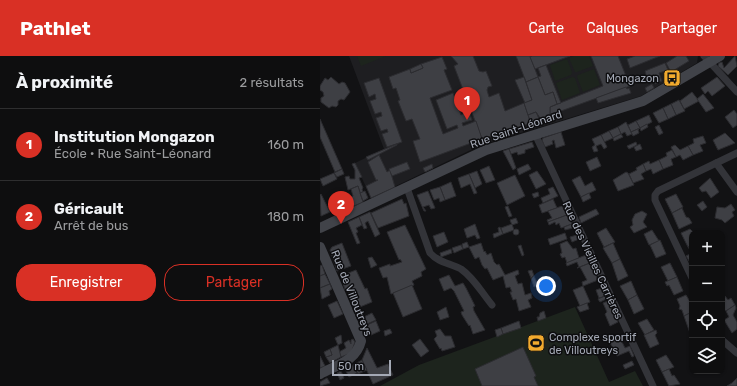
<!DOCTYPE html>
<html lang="fr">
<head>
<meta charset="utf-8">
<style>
  body { margin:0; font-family:Rubik,sans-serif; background:#171718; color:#f1f3f6 }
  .controls { position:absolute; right:12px; bottom:12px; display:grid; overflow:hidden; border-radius:8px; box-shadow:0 1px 3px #0004 }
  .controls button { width:36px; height:36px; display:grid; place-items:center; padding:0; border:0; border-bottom:1px solid #2e2e2f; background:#0e0e0f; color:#f1f3f6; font:20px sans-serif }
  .scale { position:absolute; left:12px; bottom:10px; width:59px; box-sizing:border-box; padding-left:4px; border:2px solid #a4a9b5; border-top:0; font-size:11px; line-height:14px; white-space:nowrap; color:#a4a9b5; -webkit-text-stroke:3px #0d0d0f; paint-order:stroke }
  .you { position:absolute; left:226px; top:230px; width:14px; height:14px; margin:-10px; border:3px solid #fff; border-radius:50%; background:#1a73e8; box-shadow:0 0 0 6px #1a73e833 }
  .badge { display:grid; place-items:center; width:26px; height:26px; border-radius:50%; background:#d93025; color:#fff; font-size:13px; font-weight:700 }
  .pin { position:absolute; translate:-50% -33px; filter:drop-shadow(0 1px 2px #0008) }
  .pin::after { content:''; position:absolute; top:21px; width:14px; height:12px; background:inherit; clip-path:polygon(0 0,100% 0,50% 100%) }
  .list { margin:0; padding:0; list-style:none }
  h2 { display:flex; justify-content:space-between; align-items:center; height:52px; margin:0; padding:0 16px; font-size:17px }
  h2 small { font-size:13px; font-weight:400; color:#9b9c9e }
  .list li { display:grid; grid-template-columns:26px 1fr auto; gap:12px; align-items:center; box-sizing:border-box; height:72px; padding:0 16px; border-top:1px solid #2e2e2f }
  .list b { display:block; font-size:15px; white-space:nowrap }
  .list p { margin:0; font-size:13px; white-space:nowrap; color:#9b9c9e }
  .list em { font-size:13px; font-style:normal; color:#9b9c9e }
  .actions { display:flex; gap:8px; padding:12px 16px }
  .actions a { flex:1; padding:9px 0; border:1px solid #d93025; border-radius:16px; text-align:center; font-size:14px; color:#d93025 }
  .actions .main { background:#d93025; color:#fff }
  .icon { flex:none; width:22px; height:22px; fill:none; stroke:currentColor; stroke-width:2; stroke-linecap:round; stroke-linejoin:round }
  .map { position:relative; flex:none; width:417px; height:330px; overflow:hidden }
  header { display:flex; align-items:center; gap:24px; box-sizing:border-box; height:56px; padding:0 20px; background:#d93025; color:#fff }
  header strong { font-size:19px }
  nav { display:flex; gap:22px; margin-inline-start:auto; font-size:14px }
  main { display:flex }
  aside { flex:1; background:#0e0e0f }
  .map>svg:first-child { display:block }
  .built { fill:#1e1e21 }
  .green { fill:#1d241d }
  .building { fill:#3e3f44; stroke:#2c2c30 }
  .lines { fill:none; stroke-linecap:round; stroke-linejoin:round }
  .street { stroke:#333439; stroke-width:7 }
  .secondary { stroke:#414349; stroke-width:10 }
  .labels { text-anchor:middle; stroke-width:3; stroke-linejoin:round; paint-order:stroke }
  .poi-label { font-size:11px; fill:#a4a9b5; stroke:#0d0d0f; text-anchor:end }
  .street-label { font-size:11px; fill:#a4a9b5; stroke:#0d0d0f }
</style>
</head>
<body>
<header>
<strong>Pathlet</strong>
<nav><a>Carte</a><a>Calques</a><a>Partager</a></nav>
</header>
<main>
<aside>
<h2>À proximité<small>2 résultats</small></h2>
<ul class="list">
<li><span class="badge">1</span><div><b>Institution Mongazon</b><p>École · Rue Saint-Léonard</p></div><em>160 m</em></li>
<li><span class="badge">2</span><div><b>Géricault</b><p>Arrêt de bus</p></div><em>180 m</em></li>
</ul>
<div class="actions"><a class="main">Enregistrer</a><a>Partager</a></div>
</aside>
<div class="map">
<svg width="417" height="330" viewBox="0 0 417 330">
  <rect width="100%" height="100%" fill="#121214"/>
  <polygon class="built" points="29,0 378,0 377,7 321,40 161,89 51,142 35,107 64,93"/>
  <g class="green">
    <polygon points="37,0 66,0 41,10"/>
    <polygon points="254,0 269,0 273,10 257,16 255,16 249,2"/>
    <polygon points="247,3 252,16 251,19 235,25 230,9"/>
    <polygon points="274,13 280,29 263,36 257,21 258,19"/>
    <polygon points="252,21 255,22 260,37 242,44 236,27"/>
    <polygon points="255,251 289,326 315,315 323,330 60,330 99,309"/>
  </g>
  <g class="building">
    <polygon points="131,0 153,0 159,15 163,16 166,15 172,30 168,31 167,34 169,41 179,37 185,55 204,47 211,67 162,83 134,10 138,8"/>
    <polygon points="196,0 210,0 218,21 206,26"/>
    <polygon points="212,0 250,0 215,13 210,1"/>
    <polygon points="271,0 298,0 310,30 230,59 230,51 283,30"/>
    <polygon points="315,0 340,0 310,12 307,3"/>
    <polygon points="357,0 366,0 369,5 351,16 346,7"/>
    <polygon points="415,0 417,10 408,19 398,10 399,7 402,6 404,12"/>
    <polygon points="122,1 127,13 124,14 132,34 110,42 123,78 138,72 137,69 127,73 116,44 133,37 141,59 149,55 152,64 142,67 143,70 156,65 162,83 100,106 93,85 100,83 92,63 86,65 78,45 80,44 76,32 73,33 69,21 90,13 91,17 103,12 101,8"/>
    <polygon points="345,7 348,14 339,17 342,25 335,28 332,20 327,22 325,15"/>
    <polygon points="101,8 103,12 91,17 90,13"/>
    <polygon points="226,9 241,47 237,48 233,36 225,39 218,21 221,20 218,12"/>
    <polygon points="11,21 19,28 22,26 25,27 30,36 24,44 21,43 18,45 18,49 16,51 12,50 9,52 1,46 1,42 4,40 3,36 0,34 0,30 5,22 8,24"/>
    <polygon points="204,21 212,44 205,47 195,24"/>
    <polygon points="218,21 225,39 233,36 237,48 230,51 230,58 225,62 220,62 216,56 208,59 204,47 212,44 206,26"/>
    <polygon points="397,21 405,30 392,40 388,35 385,38 381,32"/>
    <polygon points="59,22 82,86 67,91 62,78 68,76 67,73 61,75 56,62 62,60 61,56 55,58 50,45 56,43 55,38 49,41 44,27"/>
    <polygon points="332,28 334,32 327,36 325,32"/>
    <polygon points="306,31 307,33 309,32 311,37 278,47 276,42"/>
    <polygon points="372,36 379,45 364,53 360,45"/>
    <polygon points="383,38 394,52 386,56 377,43"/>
    <polygon points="359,44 365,55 356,59 351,48"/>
    <polygon points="351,48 356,59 348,63 343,52"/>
    <polygon points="343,52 348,63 339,67 333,57"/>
    <polygon points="414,54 417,58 417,69 413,72 405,61"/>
    <polygon points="216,56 220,65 211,67 208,59"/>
    <polygon points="329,59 332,66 320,72 316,65"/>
    <polygon points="0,63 22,113 15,116 0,81"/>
    <polygon points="316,65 320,72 311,76 308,69"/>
    <polygon points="306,66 312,78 307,80 305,76 301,78 298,71"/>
    <polygon points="327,68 328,71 321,75 320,72"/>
    <polygon points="339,69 343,77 339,79 335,71"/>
    <polygon points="298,71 301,78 293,82 289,75"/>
    <polygon points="320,72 318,74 319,77 313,80 311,76"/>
    <polygon points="289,75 293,82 284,86 281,79"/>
    <polygon points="241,76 245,89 236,92 234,84 232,85 233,88 225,91 222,84 223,82"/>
    <polygon points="405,77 415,87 398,94 393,84"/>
    <polygon points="301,78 303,81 294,85 293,82"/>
    <polygon points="281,79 287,91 284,93 281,88 276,90 278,95 274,96 272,91 275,89 272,83"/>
    <polygon points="383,80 386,87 380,89 383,95 373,99 368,90 374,87 373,83"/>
    <polygon points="212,86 214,91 205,94 205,97 198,99 197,96 191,98 189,93"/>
    <polygon points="316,86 317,89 309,93 307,90"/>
    <polygon points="77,88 77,89 48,104 46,101"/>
    <polygon points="320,88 322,93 316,95 314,91"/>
    <polygon points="355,89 360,94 368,90 373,99 363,104 360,99 356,101 351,91"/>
    <polygon points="189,93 196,112 193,114 183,95"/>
    <polygon points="352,94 356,101 351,103 353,109 343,113 339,104 347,100 346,97"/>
    <polygon points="59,99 67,116 70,114 75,131 51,142 46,130 58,124 56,124 48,106"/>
    <polygon points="277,101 281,110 270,115 266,106"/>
    <polygon points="339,104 343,113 333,118 331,113 326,115 323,108 329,105 330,108"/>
    <polygon points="87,106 90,113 72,120 69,113"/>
    <polygon points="35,107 42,121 39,122 43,132 42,133 43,136 40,137 38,130 28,134 25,121 29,120 30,123 35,123 35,114 32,108"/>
    <polygon points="112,108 113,112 105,116 103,112"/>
    <polygon points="208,108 211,113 199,119 197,113"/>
    <polygon points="323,108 326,115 321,118 324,123 313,127 309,118 317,114 316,112"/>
    <polygon points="169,110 175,124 166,127 160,114"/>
    <polygon points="22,113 24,118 17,121 14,117"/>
    <polygon points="157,115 162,128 155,132 149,118"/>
    <polygon points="217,115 226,128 216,133 209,119"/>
    <polygon points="306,116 308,117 314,129 298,135 293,124"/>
    <polygon points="14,117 17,123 3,130 0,123"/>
    <polygon points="149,118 157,137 154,138 150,128 141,132 138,122"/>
    <polygon points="195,119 205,140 187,149 177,127"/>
    <polygon points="260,120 265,130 272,126 276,134 261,141 252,124"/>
    <polygon points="390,122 399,136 391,142 386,135 382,136 379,132"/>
    <polygon points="131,126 136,140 125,144 120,131"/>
    <polygon points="38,130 43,146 34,150 30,142 33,140 31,133"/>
    <polygon points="120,131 125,144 120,146 119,142 114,144 110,134"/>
    <polygon points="233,131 238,140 223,147 221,142 230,138 228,133"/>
    <polygon points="45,135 48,142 43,145 40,137"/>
    <polygon points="108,135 115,152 111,153 109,149 103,151 106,155 104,155 97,139"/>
    <polygon points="218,136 219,140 214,142 212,138"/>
    <polygon points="269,137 271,142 263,146 261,141"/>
    <polygon points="1,138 10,156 1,160 0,139"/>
    <polygon points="356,138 363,151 352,157 345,143"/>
    <polygon points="24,142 29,152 16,158 11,147"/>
    <polygon points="82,143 84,148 86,147 89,160 58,172 51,157"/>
    <polygon points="233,143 237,152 222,157 219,149"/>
    <polygon points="383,145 387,151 382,155 377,149"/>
    <polygon points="411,148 415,154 412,156 414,160 405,167 402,164 395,162 397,151 405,152"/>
    <polygon points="188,150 192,160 189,161 185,151"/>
    <polygon points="242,150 247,159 228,166 227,164 232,162 228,155"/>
    <polygon points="362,152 366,161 369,162 372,167 359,173 352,157"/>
    <polygon points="276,153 279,158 261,167 259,161"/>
    <polygon points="322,155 327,158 323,166 327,171 314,177 310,171 313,169 312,164 315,158"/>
    <polygon points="50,156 60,178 55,181 48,165 45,167 47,172 44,173 39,161"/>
    <polygon points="247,159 252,168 241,172 239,167 236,169 235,166 229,169 228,166"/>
    <polygon points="39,161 42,169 36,172 38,176 36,177 40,187 37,188 28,166"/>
    <polygon points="196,162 198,167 192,169 190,164"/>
    <polygon points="155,168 160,182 157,183 155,179 147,182 144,173"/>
    <polygon points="192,168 194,174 183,178 181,172"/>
    <polygon points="252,168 253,172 245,174 244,171"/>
    <polygon points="85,169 106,213 101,216 102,220 92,225 94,229 71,238 67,221 63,222 59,212 70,208 70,210 82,206 80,203 79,204 67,176"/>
    <polygon points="180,171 183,178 174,182 173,178 179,176 178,172"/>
    <polygon points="286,172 295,186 284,191 277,177"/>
    <polygon points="370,173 374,177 372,177 372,189 368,191 361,177"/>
    <circle cx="196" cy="176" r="3"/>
    <polygon points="332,174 339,185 329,189 324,178"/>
    <polygon points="124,176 128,186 117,191 113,180"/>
    <polygon points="245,177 247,183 230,189 228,183"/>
    <polygon points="257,179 259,183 252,186 250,181"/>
    <polygon points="340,184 346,198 336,202 330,189"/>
    <polygon points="247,185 253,193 256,192 259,202 247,207 245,201 242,202 240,198 242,197 240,188"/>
    <polygon points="147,186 149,191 143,193 142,188"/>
    <polygon points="22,187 31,210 17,215 10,194 12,191"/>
    <polygon points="161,187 164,196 165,195 167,199 171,197 174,206 177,209 179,208 185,219 198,214 199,218 195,220 198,228 202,227 205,239 211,237 212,242 208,244 211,251 199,255 196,243 193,244 190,236 192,236 190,231 186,232 183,220 173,224 167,212 165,213 162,209 159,201 155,203 149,191"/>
    <polygon points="293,187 300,203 292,207 283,192"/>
    <polygon points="141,189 143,193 134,197 132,192"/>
    <polygon points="201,189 204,199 202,200 198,190"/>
    <polygon points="372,189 372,210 366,200 372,197 368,191"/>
    <polygon points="131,193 132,197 121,201 120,197"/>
    <polygon points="266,199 270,207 257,212 259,211 257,206 247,210 246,207"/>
    <polygon points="52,201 57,209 51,212 48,202"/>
    <polygon points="300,203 308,220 298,225 292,207"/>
    <polygon points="270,207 278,224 263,230 262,226 267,224 260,211"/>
    <polygon points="350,207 357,221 348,225 341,211"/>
    <polygon points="2,209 5,218 0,220 0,210"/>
    <polygon points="36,214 45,233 47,232 52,246 35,253 28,240 30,240 27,233 25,234 21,220"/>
    <polygon points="212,214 214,220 211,222 208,215"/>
    <polygon points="5,218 10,228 0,232 0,220"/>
    <polygon points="129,219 135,230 143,227 146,232 155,250 153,251 154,255 165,274 153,278 150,269 149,270 142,259 141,256 144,255 134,235 131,232 124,235 119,223"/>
    <polygon points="214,220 218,229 214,231 211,222"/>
    <polygon points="357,221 363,235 354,239 349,229 347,230 345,226"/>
    <polygon points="311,225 317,239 308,244 300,230"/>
    <polygon points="10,228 12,233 9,235 10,239 2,243 0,232"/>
    <polygon points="92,229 102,253 83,261 73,237"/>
    <polygon points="263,230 270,246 260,250 253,234"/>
    <polygon points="282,232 286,240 279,242 276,234"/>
    <polygon points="317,239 324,253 314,258 308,244"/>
    <polygon points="366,239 372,249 372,256 364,260 362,254 359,253 360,250 357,243"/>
    <polygon points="285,240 286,243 280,246 278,243"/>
    <polygon points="405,240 408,244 411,242 415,249 406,255 402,251 402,242"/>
    <polygon points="17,245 23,258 14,262 8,249"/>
    <polygon points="288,245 298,266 290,270 285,258 287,256 283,247"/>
    <polygon points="267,247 269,253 260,256 257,251"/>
    <polygon points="415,249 416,252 413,259 417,266 417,273 412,277 404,264 409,261 406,255"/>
    <polygon points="126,251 129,261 120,264 117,256"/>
    <polygon points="224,255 226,262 218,265 217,261 219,261 220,257"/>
    <polygon points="372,256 372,280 371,280 364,260"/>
    <polygon points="52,257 56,264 47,268 44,261"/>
    <polygon points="327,263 334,274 325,279 318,267"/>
    <polygon points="56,265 60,275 51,279 47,269"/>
    <polygon points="199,265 201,272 183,278 181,272"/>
    <polygon points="181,272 183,278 177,281 175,274"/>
    <polygon points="70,273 72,277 65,280 64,275"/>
    <polygon points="120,273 125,280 131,280 135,291 122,295 121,292 120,293 114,283 117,280 115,275"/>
    <polygon points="336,274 337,277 335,279 339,288 330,292 324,279"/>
    <polygon points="21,279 22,287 18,289 15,282"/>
    <polygon points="291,279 293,283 299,280 305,292 310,290 314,300 312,301 309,295 297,300 287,281"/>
    <polygon points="33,283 35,286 31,297 21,301 19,296 26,292 24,287 29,284 31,288 31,284"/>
    <polygon points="100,283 109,295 101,301 92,289"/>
    <polygon points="18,289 21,301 10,307 6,301 12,299 10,293"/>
    <polygon points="203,291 216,320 214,321 218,330 162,330 155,313"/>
    <polygon points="47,292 57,312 68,308 73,319 53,328 42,304"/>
    <polygon points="10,293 12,299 6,301 4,296"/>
    <polygon points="346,299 354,311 342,316 336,304"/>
    <polygon points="0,300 5,310 0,312"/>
    <polygon points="42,304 47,314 38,318 33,309"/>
    <polygon points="312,305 314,309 305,313 303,309"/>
    <polygon points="33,309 37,317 29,321 25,313"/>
    <polygon points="349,313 352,320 354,319 360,328 349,330 342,316"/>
    <polygon points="21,315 24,322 20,324 17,317"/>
    <polygon points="7,322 10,327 0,330 0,326"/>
    <polygon points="417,322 417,330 407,330 412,327"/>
  </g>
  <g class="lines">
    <g class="street">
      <polyline points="384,0 417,36"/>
      <polyline points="215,78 333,330"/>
      <polyline points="396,107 417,136"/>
      <path d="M87 132 110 197C119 207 130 207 141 213 154 222 162 237 172 249"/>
      <polyline points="372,222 335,144 335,139 338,135 417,97"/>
      <polyline points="402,284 417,297"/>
    </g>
    <g class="secondary">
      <polyline points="0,172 166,94 323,45 400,0"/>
      <path d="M0 191 41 285C36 305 17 309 0 318"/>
    </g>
  </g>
  <defs>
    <symbol id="bus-square" viewBox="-11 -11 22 22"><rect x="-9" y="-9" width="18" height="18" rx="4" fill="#f1aa2e" stroke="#0d0d0f"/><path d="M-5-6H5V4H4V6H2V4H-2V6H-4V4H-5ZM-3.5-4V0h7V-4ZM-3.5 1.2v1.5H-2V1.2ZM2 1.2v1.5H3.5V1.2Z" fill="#111"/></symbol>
    <symbol id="stadium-square" viewBox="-11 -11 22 22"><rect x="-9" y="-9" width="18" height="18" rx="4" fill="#f1aa2e" stroke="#0d0d0f"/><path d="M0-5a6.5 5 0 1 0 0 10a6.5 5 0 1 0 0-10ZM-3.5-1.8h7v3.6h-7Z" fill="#111"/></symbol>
  </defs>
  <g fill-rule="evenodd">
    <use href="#bus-square" x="342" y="12" width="20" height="20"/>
    <use href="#stadium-square" x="206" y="277" width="20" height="20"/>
  </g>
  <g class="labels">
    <g class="poi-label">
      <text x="339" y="26">Mongazon</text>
      <text x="229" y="285" text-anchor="start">Complexe sportif<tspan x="229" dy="13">de Villoutreys</tspan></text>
    </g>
    <g class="street-label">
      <text transform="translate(196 73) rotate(-19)" y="4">Rue Saint-Léonard</text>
      <text transform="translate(273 204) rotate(65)" y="4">Rue des Vieilles Carrières</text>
      <text transform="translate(32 237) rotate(68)" y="4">Rue de Villoutreys</text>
    </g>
  </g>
</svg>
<div class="controls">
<button>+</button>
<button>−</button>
<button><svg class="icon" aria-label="locate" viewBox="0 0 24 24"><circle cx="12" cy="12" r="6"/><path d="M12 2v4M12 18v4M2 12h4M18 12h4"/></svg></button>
<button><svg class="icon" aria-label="layers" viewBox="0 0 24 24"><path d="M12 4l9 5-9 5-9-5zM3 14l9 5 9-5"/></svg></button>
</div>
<div class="scale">50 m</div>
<div class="you"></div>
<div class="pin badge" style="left:147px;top:64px">1</div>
<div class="pin badge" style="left:21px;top:168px">2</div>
</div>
</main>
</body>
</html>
